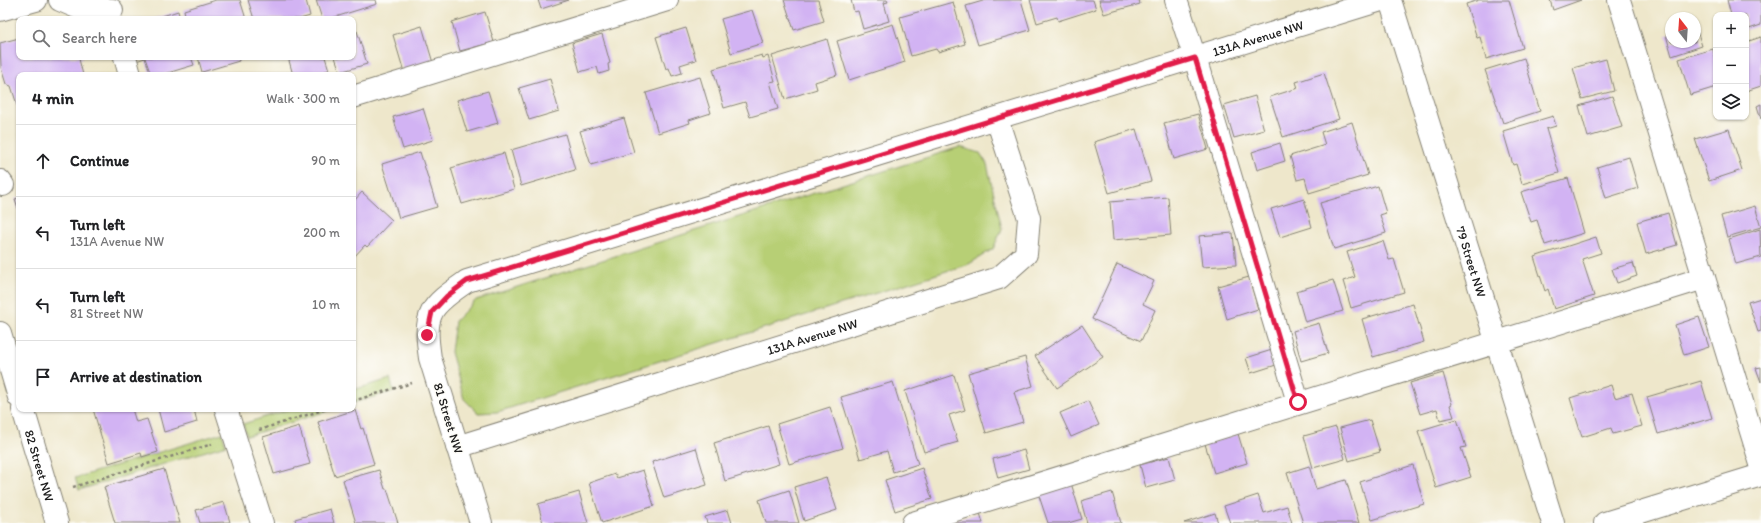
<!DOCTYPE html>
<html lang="en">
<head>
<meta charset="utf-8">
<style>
  body { margin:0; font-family:Itim,sans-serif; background:#f6f6f6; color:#202124 }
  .controls { position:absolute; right:12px; top:12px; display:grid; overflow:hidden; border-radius:8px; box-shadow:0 1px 3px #0004 }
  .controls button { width:36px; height:36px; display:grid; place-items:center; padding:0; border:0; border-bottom:1px solid #e0e0e0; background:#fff; color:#202124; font:20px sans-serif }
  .compass { position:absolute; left:1665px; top:12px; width:36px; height:36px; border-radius:50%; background:#fff; box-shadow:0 1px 3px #0004; rotate:343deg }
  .stop { position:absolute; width:12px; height:12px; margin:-9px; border:3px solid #e11d48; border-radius:50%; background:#fff }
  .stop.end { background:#e11d48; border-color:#fff; box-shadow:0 1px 4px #0008 }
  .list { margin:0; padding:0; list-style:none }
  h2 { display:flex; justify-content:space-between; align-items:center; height:52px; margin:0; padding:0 16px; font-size:17px }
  h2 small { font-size:13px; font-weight:400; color:#757577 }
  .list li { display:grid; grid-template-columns:26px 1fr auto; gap:12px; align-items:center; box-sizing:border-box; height:72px; padding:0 16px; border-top:1px solid #e0e0e0 }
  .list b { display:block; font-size:15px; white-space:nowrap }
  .list p { margin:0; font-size:13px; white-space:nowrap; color:#757577 }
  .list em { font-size:13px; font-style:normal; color:#757577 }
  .icon { flex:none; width:22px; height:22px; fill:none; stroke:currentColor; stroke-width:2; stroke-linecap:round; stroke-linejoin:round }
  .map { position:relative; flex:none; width:1761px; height:523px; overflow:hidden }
  .search { position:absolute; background:#fff; box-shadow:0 1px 3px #0004; left:16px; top:16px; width:340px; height:44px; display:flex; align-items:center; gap:10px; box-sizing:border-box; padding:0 14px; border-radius:8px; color:#757577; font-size:15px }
  .panel { position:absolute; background:#fff; box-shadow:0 1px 3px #0004; left:16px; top:72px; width:340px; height:340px; border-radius:8px }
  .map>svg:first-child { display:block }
  .green { fill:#b7cf74; stroke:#6a7648 }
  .building { fill:#d2b3f3 }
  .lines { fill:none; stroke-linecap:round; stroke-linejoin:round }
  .minor-casing { stroke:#858274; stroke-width:24 }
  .path { stroke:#858274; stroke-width:2.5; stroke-dasharray:3 3; stroke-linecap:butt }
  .minor { stroke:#fff; stroke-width:22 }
  .route { stroke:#e11d48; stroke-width:5 }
  .labels { text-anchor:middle; stroke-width:3; stroke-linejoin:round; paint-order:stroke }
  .street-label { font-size:13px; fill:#1c1c1c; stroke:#fdfcf7 }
</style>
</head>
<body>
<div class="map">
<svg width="1761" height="523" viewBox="0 0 1761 523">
  <rect width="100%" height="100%" fill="#fdfcf7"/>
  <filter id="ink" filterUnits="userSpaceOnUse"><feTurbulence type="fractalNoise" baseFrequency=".025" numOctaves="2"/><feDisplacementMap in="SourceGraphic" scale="8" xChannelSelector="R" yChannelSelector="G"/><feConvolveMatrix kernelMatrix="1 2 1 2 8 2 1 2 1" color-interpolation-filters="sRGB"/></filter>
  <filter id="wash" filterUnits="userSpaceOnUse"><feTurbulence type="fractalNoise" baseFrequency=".012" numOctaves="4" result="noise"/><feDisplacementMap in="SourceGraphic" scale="16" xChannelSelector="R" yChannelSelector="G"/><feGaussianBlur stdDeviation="0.9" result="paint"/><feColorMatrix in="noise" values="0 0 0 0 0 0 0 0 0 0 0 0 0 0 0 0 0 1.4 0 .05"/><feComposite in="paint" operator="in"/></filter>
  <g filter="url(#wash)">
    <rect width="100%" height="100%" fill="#eee7cb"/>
    <g class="green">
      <polygon points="960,147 980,153 987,164 1002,229 993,249 969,264 497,412 478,413 464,399 451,352 455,321 476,300"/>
      <polygon points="390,379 394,391 353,403 353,390"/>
      <polygon points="290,409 334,409 247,436 243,424"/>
      <polygon points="222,433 226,445 79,490 75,478"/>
    </g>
    <g id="blocks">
      <g class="building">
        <polygon points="216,0 240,0 246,19 186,19 184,10"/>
        <polygon points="248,0 306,0 310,16 300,19 254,19"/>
        <polygon points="316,0 376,0 377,4 329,19 322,19"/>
        <polygon points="538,0 569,0 541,9"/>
        <polygon points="784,0 818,0 824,21 794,30"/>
        <polygon points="851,0 887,0 888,2 884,3 889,21 863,29 858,11 854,12"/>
        <polygon points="986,0 1021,0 1030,30 978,45 966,6"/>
        <polygon points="1030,0 1093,0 1096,9 1058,21 1057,17 1037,23"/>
        <polygon points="1099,0 1139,0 1140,4 1104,14"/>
        <polygon points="1479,0 1509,0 1523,48 1486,59 1480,37 1477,38 1466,4"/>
        <polygon points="1550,0 1581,0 1553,10"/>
        <polygon points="1727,0 1761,0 1761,25 1746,30 1746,15 1731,15"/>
        <polygon points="953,2 965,44 938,52 936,49 911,56 900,17"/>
        <polygon points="752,10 763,43 731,53 721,19"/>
        <polygon points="178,11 180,19 153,19"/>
        <polygon points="485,12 494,42 460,51 452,22"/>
        <polygon points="893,24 905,62 849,80 837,41"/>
        <polygon points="1695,24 1702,46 1672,56 1666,35 1671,33 1671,42 1695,42"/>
        <polygon points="422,26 433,63 404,72 393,35"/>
        <polygon points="686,28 696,60 680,65 682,73 672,76 669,68 666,69 656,37"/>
        <polygon points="357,31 367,64 340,72 335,57 353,57 353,32"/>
        <polygon points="602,34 610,63 608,64 609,71 599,74 597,67 580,72 572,43"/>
        <polygon points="1761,37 1761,86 1746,91 1746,42"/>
        <polygon points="19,38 19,57 85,57 79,59 83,75 19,75 19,111 11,86 6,84 1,68 0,43"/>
        <polygon points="827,39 837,75 815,82 817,89 785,99 772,56"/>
        <polygon points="1713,49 1716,60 1716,87 1690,95 1679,59"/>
        <polygon points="762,55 763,58 768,56 775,81 770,82 778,109 750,117 745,102 724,108 713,69"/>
        <polygon points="131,57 191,57 194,65 161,75 151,75 145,58 133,62"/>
        <polygon points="198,57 238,57 239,61 202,72"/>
        <polygon points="288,57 325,57 329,70 313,75 293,75"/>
        <polygon points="1524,58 1540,111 1503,123 1485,70"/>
        <polygon points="1606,59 1614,91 1582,99 1573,68"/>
        <polygon points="1324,73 1339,119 1283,137 1270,97 1298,88 1296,82"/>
        <polygon points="700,77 711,113 689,120 690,123 658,133 646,93"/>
        <polygon points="550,79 559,111 529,120 519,88"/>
        <polygon points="488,91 498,123 467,132 457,100"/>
        <polygon points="1255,96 1264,130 1234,138 1224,105"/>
        <polygon points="1612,96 1622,127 1588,137 1579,106"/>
        <polygon points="1761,104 1761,119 1757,106"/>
        <polygon points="423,108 433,140 403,149 393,117"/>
        <polygon points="1198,114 1208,149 1174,159 1164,123"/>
        <polygon points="1553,116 1556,126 1546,129 1559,173 1522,184 1516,164 1513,165 1503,131"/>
        <polygon points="624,118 634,152 591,165 580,131"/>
        <polygon points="1352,122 1368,175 1309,193 1305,178 1297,180 1290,156 1325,145 1321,132"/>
        <polygon points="1136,129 1151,181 1109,193 1094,142"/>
        <polygon points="1729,129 1742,170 1709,181 1695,139"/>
        <polygon points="565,134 575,170 521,186 511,150"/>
        <polygon points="1280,143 1285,161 1257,170 1252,152"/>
        <polygon points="420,152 437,207 399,218 382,164"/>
        <polygon points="504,153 514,189 462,204 451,168"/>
        <polygon points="1629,157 1638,188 1606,198 1597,167"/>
        <polygon points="1568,178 1584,233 1545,245 1537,220 1531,222 1521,192"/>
        <polygon points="1378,186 1386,213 1380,215 1386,233 1334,249 1320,203"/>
        <polygon points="362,192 392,220 367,247 365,245 353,258 353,202"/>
        <polygon points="1168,197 1171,235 1113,240 1110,202"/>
        <polygon points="19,198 19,211 15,199"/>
        <polygon points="1304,199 1312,227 1280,237 1271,209"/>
        <polygon points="1755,206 1761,227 1727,237 1721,216"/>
        <polygon points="1668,213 1677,245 1646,254 1637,222"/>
        <polygon points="1760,229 1761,257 1736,264 1729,239"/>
        <polygon points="1233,233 1236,265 1202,267 1199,236"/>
        <polygon points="1596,237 1601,253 1582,259 1594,296 1554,309 1548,289 1545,291 1534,257"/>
        <polygon points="1383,241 1389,260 1394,259 1404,292 1351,308 1343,281 1355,277 1347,252"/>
        <polygon points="1633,263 1637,276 1617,283 1612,269"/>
        <polygon points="1117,264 1154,281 1143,304 1155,310 1141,341 1092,319"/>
        <polygon points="1249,277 1258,309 1227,319 1218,286"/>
        <polygon points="1333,280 1343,311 1305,322 1296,291"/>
        <polygon points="1761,298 1761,331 1758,332 1748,302"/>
        <polygon points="1413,304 1424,342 1373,357 1362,319"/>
        <polygon points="1699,317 1709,347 1684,355 1675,325"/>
        <polygon points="1319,323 1328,353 1301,361 1293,331"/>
        <polygon points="1082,325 1103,357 1057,388 1035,356"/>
        <polygon points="1272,350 1276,365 1251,373 1246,358"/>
        <polygon points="1025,357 1033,386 1014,392 1023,422 986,433 968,373"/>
        <polygon points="1761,367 1761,382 1756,368"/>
        <polygon points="1443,373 1452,404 1450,405 1454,417 1440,420 1437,409 1420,414 1410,383"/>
        <polygon points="954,375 965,410 949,415 958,442 924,452 905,391"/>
        <polygon points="1701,381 1712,418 1658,434 1647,397"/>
        <polygon points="893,382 918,464 893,472 887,451 860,459 841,397"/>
        <polygon points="1611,385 1615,398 1632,393 1642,426 1613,434 1611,428 1582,437 1570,398"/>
        <polygon points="1088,401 1099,425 1071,437 1060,413"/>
        <polygon points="830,407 843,448 789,464 777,424"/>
        <polygon points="93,409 132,409 136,422 147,419 158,452 142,457 141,453 109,463"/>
        <polygon points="158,409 194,409 197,422 164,432"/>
        <polygon points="355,410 361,429 363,428 374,464 335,476 318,422"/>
        <polygon points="1457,419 1466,447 1461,448 1471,477 1436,488 1418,431"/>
        <polygon points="1370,420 1380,452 1349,461 1340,428"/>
        <polygon points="299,426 310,464 274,474 263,437"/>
        <polygon points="768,426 779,464 725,481 714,443"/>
        <polygon points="1336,427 1345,459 1313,468 1304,436"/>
        <polygon points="1238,434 1247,463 1214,473 1205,444"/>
        <polygon points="696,448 707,485 664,498 652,462"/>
        <polygon points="1024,450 1029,469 998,478 993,459"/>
        <polygon points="1169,457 1175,480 1146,488 1140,465"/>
        <polygon points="1413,465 1424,504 1372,520 1360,482"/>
        <polygon points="1309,466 1316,489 1346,480 1359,523 1303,523 1287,473"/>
        <polygon points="922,468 932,499 895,511 885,480"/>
        <polygon points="164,469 180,523 115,523 104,487"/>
        <polygon points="379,470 385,489 387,489 398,523 356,523 343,480"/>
        <polygon points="643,470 654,506 602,523 589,483 615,474 617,478"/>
        <polygon points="826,477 837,510 804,521 794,487"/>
        <polygon points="1071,483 1082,519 1068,523 1048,523 1038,493"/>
        <polygon points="789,490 799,523 766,523 759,500"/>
        <polygon points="579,492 588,523 543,523 538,504"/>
        <polygon points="1112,492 1121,523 1087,523 1081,501"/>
        <polygon points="1258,495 1264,513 1287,506 1292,523 1230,523 1224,506"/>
        <polygon points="224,502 230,522 200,523 196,510"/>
        <polygon points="330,509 334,523 296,523 295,519"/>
        <polygon points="728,510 732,523 707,523 705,517"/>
        <polygon points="980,513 983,523 948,523"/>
        <polygon points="1215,513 1218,523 1184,523"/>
      </g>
    </g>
  </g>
  <g filter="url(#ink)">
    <use href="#blocks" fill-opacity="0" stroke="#858274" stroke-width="1"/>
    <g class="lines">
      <defs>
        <g id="minor">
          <polyline points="60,0 79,8 112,10"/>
          <polyline points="1176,0 1195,58 1298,402"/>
          <path id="s1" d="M1390 0 1553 523"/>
          <polyline points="1619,0 1761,464"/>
          <polyline points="0,10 36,0"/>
          <polyline points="125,57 130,75"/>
          <polyline points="353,97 667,0"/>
          <polyline points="0,181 3,185"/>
          <polyline points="0,333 19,397"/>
          <path id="s2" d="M23 409 57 523"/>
          <polyline points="226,409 262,523"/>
          <path id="s3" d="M457 447 999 278 1026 254 1029 218 997 119"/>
          <path id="s4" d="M481 523 430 358C428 344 425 325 432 312 438 300 456 289 467 281L1381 0"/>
          <polyline points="913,523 1704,278"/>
          <polyline points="1605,523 1761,475"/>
        </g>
      </defs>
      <use href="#minor" class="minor-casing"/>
      <g class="path">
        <polyline points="353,401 412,383"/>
        <polyline points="259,430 326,409"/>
        <polyline points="73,487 212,444"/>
      </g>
      <use href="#minor" class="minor"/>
    </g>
  </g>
  <g class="lines" filter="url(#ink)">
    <polyline class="route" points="427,335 432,312 447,296 467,281 1195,58 1298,402"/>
  </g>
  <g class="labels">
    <g class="street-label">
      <text dy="5" stroke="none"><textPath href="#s4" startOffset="1094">131A Avenue NW</textPath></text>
      <text dy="5" stroke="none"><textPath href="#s1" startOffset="274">79 Street NW</textPath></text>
      <text dy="5" stroke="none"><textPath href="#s3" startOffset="372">131A Avenue NW</textPath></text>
      <text transform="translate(449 418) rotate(73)" y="5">81 Street NW</text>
      <text dy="5" stroke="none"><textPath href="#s2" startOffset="59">82 Street NW</textPath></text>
    </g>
  </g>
</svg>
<div class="controls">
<button>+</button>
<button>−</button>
<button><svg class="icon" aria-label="layers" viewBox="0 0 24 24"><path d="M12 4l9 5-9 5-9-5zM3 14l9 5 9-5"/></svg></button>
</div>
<svg class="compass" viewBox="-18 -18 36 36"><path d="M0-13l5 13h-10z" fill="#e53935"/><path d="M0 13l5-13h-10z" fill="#757577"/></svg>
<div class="stop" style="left:1298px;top:402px"></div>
<div class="stop end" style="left:427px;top:335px"></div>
<div class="search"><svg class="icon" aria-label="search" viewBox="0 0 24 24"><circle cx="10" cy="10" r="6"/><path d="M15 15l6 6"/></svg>Search here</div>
<section class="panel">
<h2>4 min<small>Walk · 300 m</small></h2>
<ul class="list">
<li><svg class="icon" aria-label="ahead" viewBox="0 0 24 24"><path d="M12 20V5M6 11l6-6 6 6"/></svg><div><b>Continue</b></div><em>90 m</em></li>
<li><svg class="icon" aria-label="left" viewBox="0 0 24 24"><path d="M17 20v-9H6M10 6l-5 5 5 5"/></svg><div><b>Turn left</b><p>131A Avenue NW</p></div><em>200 m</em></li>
<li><svg class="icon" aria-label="left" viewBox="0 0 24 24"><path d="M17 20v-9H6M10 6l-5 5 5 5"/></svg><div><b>Turn left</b><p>81 Street NW</p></div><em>10 m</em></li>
<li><svg class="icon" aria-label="arrive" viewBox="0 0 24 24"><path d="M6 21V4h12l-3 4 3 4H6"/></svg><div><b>Arrive at destination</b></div></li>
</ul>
</section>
</div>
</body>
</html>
